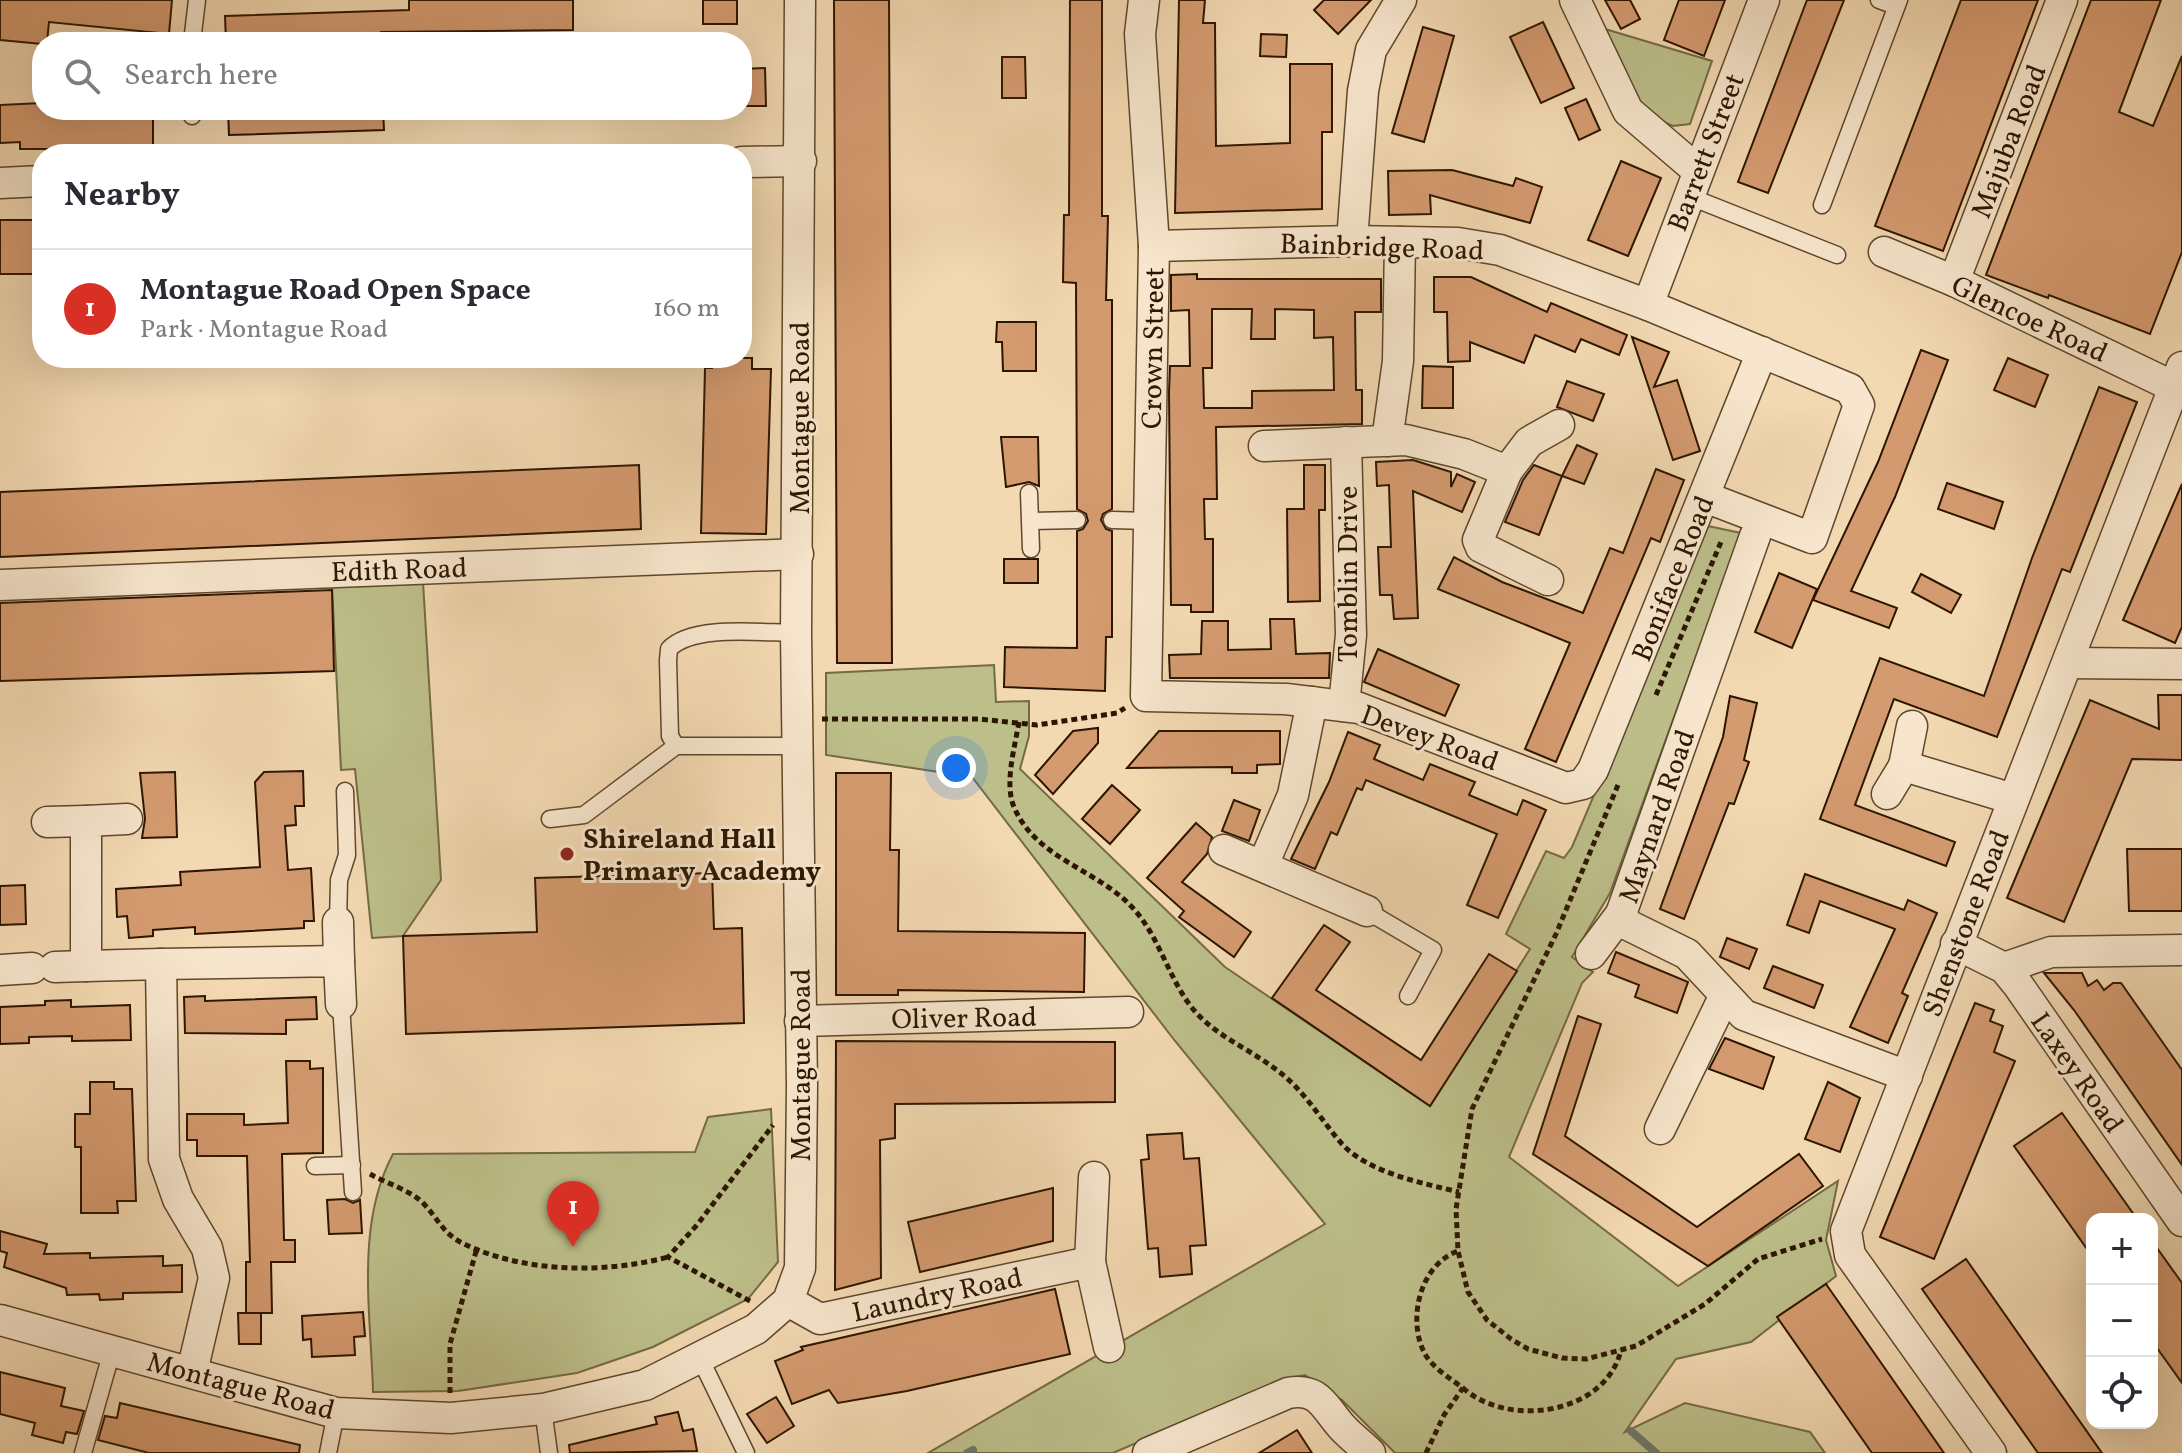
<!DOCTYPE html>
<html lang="en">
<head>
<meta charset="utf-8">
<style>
  body { margin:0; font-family:Vollkorn,serif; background:#f2f2f3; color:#2b2b33 }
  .controls { position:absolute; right:24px; bottom:24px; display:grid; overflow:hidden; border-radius:16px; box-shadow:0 8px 32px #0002 }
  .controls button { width:72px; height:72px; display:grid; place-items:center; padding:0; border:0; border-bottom:2px solid #e1e1e2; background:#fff; color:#2b2b33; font:40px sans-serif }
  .you { position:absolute; left:956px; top:768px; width:28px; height:28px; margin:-20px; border:6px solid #fff; border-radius:50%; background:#1a73e8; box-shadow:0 0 0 12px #1a73e833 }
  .badge { display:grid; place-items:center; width:52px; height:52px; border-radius:50%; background:#d93025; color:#fff; font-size:26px; font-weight:700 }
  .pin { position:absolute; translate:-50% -66px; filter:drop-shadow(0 2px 4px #0008) }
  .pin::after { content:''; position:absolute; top:42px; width:28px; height:24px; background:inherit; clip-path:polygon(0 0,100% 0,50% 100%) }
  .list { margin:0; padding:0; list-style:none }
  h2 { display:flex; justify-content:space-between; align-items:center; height:104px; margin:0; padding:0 32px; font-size:34px }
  h2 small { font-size:26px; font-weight:400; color:#7c7c81 }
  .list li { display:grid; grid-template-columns:52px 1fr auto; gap:24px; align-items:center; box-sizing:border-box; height:120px; padding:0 32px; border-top:2px solid #e1e1e2 }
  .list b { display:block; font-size:30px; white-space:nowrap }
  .list p { margin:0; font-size:26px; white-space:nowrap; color:#7c7c81 }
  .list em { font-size:26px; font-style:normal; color:#7c7c81 }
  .icon { flex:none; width:44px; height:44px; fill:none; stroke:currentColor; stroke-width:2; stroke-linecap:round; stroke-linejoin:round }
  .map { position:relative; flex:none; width:2182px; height:1453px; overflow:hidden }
  .search { position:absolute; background:#fff; box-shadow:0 8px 32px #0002; left:32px; top:32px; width:720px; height:88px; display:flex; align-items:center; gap:20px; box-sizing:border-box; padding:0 28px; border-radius:32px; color:#7c7c81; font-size:30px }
  .panel { position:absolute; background:#fff; box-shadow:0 8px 32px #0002; left:32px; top:144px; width:720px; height:224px; border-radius:32px }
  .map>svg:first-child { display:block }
  .green { fill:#bdbf8a; stroke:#756a45; stroke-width:2 }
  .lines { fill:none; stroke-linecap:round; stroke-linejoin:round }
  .stream { stroke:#6f7869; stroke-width:8 }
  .building { fill:#d59b70; stroke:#2d1600; stroke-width:2; fill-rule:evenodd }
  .lane-casing { stroke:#5e472c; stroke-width:19 }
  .street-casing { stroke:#5e472c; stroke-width:33 }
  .path { stroke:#2d1600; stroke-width:5; stroke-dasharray:6 4; stroke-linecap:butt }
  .lane { stroke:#f7e6cd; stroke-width:16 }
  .street { stroke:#f7e6cd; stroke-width:30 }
  .poi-dot { fill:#8f2418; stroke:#f7e6cd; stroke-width:3 }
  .labels { text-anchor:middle; stroke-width:6; stroke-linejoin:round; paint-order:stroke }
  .street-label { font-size:28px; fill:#2d1600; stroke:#f7e6cd }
  .poi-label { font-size:28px; font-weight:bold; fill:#2d1600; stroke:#f7e6cd; text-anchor:start }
</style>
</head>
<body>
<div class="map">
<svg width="2182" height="1453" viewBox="0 0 2182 1453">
  <rect width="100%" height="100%" fill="#f3d9b2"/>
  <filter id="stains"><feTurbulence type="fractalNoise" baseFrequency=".0025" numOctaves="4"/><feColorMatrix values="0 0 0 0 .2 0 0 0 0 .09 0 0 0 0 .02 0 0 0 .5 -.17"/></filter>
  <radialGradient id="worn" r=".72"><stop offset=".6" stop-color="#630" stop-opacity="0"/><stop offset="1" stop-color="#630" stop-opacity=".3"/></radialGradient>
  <g class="green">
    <polygon points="1605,29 1712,61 1690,124 1673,126 1644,114"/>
    <polygon points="1708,526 1741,533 1610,893 1572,957 1593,972 1582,983 1509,1157 1678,1286 1838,1181 1826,1240 1836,1276 1751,1342 1676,1359 1625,1432 1685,1403 1810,1432 1825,1453 1395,1453 1342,1400 1305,1375 1285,1379 1113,1453 928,1453 1325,1224 1175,1041 972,777 826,755 826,673 994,665 996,702 1029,701 1029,736 1020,769 1225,967 1430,1106 1530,949 1506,934 1546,851 1564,858 1572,847"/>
    <polygon points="423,582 441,880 403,936 372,938 355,769 341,770 332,586"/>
    <path d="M771 1109 778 1262 748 1299 653 1347 577 1373 458 1391 373 1392C371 1313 355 1225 393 1154L695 1152 708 1117Z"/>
  </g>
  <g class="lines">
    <g class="stream">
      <polyline points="1631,1431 1656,1453"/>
      <polyline points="967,1453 973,1450"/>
    </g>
  </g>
  <g class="building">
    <polygon points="0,0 172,0 169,34 49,22 47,42 42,44 0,40"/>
    <polygon points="409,0 573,0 573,30 381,32 381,42 226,42 225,16 409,10"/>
    <rect x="703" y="0" width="34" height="24"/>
    <polygon points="834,0 889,0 892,663 837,663"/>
    <polygon points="1070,0 1102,0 1102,216 1108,216 1106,300 1112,300 1112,509 1103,514 1101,520 1106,529 1112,531 1112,637 1106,637 1105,691 1004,687 1005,647 1077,648 1077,531 1083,529 1088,521 1086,514 1077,509 1076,283 1063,282 1064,215 1069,215"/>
    <polygon points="1179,0 1205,0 1203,23 1215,23 1216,146 1290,143 1290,64 1332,64 1332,132 1322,132 1322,209 1175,213"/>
    <polygon points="1324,0 1371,0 1338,34 1314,10"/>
    <polygon points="1605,0 1630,0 1640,19 1621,29"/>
    <polygon points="1679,0 1725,0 1704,56 1664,40"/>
    <polygon points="1807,0 1844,0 1768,193 1738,182"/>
    <polygon points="1961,0 2038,0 1943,251 1875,226"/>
    <polygon points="2091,0 2161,0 2119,112 2153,126 2182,56 2182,252 2150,334 2049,295 2048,298 1986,275"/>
    <polygon points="1543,22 1574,88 1541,103 1510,37"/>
    <polygon points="1423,27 1454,36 1424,142 1392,133"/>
    <polygon points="1261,34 1287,35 1286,57 1260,56"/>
    <polygon points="1002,57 1025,57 1026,98 1002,98"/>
    <polygon points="765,68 766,106 742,106 742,69"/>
    <polygon points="1586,99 1600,130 1579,140 1565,108"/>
    <polygon points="42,103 42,110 153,110 153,146 135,146 136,152 112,152 112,149 20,149 20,142 0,143 0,105"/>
    <polygon points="228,110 383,110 384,130 229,135"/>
    <polygon points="1621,161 1661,178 1628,256 1588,240"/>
    <polygon points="1452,170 1513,186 1516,178 1542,187 1530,223 1430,195 1431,214 1389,215 1388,171"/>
    <rect x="0" y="220" width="42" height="54"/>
    <path d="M1197 274V279H1381V312H1355L1356 390H1362V424L1216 427 1217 499H1204L1205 539H1213V612H1191V605H1171L1169 392 1170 366H1190L1189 310 1171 311V275ZM1212 309H1252L1251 339H1275V309L1314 310V338L1333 337 1334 390 1252 391V408H1204L1203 368H1212Z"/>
    <polygon points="1434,277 1471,277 1547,312 1551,303 1627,335 1619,355 1581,339 1575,352 1535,335 1524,363 1470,342 1470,361 1448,362 1447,312 1434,312"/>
    <polygon points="997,322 1036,322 1036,371 1003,371 1002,342 996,342"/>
    <polygon points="1632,337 1669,352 1654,387 1677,380 1700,451 1673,460"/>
    <polygon points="1921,350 1948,360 1895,497 1851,591 1897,608 1889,628 1813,600 1878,462"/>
    <polygon points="712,358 752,358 752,369 771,369 766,534 701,533 705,368 712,368"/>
    <polygon points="2008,358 2048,375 2035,407 1994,390"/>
    <polygon points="1423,366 1453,367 1453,408 1422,408"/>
    <polygon points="1567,381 1604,394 1593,421 1557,407"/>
    <polygon points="2099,387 2137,402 2070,572 2062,569 1997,737 1894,699 1855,805 1955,842 1946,866 1820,819 1880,658 1984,696 2032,558"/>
    <polygon points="1001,437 1038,437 1039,486 1029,482 1006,487"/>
    <polygon points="1577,445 1597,454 1584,484 1562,476"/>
    <polygon points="1413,460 1451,472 1451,487 1457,474 1475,482 1462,512 1413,491 1418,618 1394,619 1392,595 1380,595 1378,547 1391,547 1389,485 1377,486 1376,462"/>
    <polygon points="639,465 641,529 0,557 0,492"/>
    <polygon points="1304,465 1325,465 1325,510 1319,510 1320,601 1288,602 1287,509 1304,509"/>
    <polygon points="1534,465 1562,476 1539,535 1505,522 1523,480"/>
    <polygon points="1656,469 1684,480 1660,542 1651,538 1556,762 1525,749 1570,643 1438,589 1454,557 1502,582 1583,613 1610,548 1623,553"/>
    <polygon points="1947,483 2003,502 1994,529 1938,509"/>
    <polygon points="2182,484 2182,627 2175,643 2123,620"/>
    <rect x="1004" y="559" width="34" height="24"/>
    <polygon points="1779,573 1817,589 1792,648 1755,632"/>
    <polygon points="1921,574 1961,595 1951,613 1912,592"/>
    <polygon points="332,590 334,671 0,681 0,603"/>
    <polygon points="1270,619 1294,619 1296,654 1330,653 1329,678 1170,678 1169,655 1201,654 1202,621 1228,621 1228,650 1271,649"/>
    <polygon points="1378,649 1459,685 1445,716 1364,682"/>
    <polygon points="2158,695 2182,695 2182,760 2132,759 2064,922 2007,898 2090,700 2159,729"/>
    <polygon points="1730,696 1757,703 1744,760 1749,762 1734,804 1729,803 1684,919 1660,909 1723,737"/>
    <polygon points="1098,728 1098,743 1053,794 1035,775 1073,731"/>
    <polygon points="1159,731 1280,731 1280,764 1257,765 1257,773 1232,773 1232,767 1127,768"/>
    <polygon points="1348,732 1380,745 1374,759 1423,780 1430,764 1475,782 1469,795 1517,815 1523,800 1546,810 1498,918 1467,905 1497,834 1366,780 1362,790 1357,788 1337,835 1331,832 1315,869 1291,859 1329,782"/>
    <polygon points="303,771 304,806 295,806 296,825 285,826 288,870 311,868 314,921 304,921 304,928 195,934 195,927 153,930 153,936 129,938 127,916 117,917 116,889 181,885 180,872 260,867 255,782 264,772"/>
    <polygon points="175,772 177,837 142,838 145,819 140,773"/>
    <polygon points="836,773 891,773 890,850 899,850 898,931 1085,933 1084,992 898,990 898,995 836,995"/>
    <polygon points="1112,785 1140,810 1110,844 1082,819"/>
    <polygon points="1234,800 1260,810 1249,841 1222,831"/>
    <polygon points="1196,823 1212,837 1207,854 1182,882 1251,932 1234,957 1179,917 1184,911 1147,878"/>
    <polygon points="2127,849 2182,849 2182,911 2129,911"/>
    <polygon points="712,873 714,929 742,928 744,1023 406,1034 403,936 537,932 535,878"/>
    <polygon points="1805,874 1904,910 1908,900 1937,913 1902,993 1908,996 1888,1043 1850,1027 1895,929 1820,901 1809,933 1787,925"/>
    <polygon points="25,885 26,924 0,925 0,886"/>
    <polygon points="1324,925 1350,942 1316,990 1421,1060 1489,954 1517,971 1430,1106 1272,998"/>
    <polygon points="1727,938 1757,949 1749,969 1720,957"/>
    <polygon points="1616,952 1688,982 1677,1013 1635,997 1639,985 1608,973"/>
    <polygon points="1773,966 1823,985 1814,1008 1764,988"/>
    <polygon points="2044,973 2082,973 2088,986 2097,980 2104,990 2113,983 2121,983 2182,1070 2182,1165 2074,1010"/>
    <polygon points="205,996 205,1001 316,997 317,1019 286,1020 286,1034 185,1033 184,997"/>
    <polygon points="71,1000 71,1007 130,1005 131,1040 72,1041 72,1036 29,1037 29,1043 0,1044 0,1007 45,1005 45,1001"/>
    <polygon points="1975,1003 1994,1010 1990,1021 2003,1026 1994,1052 2015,1061 1934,1259 1880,1237"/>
    <polygon points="1578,1016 1601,1024 1565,1136 1697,1227 1799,1154 1823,1186 1708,1266 1533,1154"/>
    <polygon points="1725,1038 1774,1057 1763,1089 1709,1069"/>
    <polygon points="836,1041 1115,1042 1115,1102 895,1104 895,1138 880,1140 881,1278 835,1290"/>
    <polygon points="286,1061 310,1061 310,1069 323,1068 323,1153 282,1154 284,1240 295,1240 295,1262 271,1262 272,1313 246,1313 246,1262 250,1262 247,1156 197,1156 197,1140 187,1140 187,1114 244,1114 244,1125 288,1123"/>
    <polygon points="90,1082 114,1082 114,1089 132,1089 136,1201 117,1201 118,1213 81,1213 81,1147 75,1147 75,1114 90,1114"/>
    <polygon points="1828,1082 1860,1098 1840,1152 1805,1139"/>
    <polygon points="2062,1113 2137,1219 2092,1219 2092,1256 2014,1146"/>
    <polygon points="1182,1133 1184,1159 1199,1158 1206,1245 1190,1246 1192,1274 1160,1277 1158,1248 1148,1249 1141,1160 1149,1159 1147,1135"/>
    <polygon points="1053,1188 1053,1241 920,1272 908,1222"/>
    <polygon points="345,1199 353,1203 360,1200 362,1233 329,1234 327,1200"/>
    <polygon points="0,1231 47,1244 44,1254 90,1253 90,1258 163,1256 163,1266 182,1265 182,1292 123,1293 123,1299 100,1300 99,1294 67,1295 66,1288 4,1267 7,1253 0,1251"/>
    <polygon points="2152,1241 2182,1283 2182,1383 2152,1341"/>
    <polygon points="1966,1259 2102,1453 2038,1453 1922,1289"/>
    <polygon points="1826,1284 1944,1453 1872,1453 1777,1317"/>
    <polygon points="1055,1289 1070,1354 907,1391 838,1403 829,1390 792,1404 775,1361 803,1350 801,1347"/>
    <polygon points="363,1312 365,1336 354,1337 355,1355 312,1357 311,1339 303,1340 302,1316"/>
    <polygon points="238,1313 261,1313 261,1344 239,1344"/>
    <polygon points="0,1372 65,1388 61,1406 84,1411 77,1434 66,1432 63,1443 32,1435 35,1423 0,1414"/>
    <polygon points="776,1397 794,1426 767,1443 747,1414"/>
    <polygon points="120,1403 300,1445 299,1453 149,1453 98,1440 105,1416 117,1418"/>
    <polygon points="678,1412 683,1431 693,1429 697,1451 570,1453 569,1445 657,1424 655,1417"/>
    <polygon points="1297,1430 1312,1453 1259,1453"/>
  </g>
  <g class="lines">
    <defs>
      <g id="lane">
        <polyline points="1879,0 1896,6"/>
        <polyline points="192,42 197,0"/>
        <polyline points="192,110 192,116"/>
        <polyline points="1688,196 1837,255"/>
        <polyline points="1822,205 1899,0"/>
        <polyline points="1029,493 1031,549"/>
        <polyline points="1112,520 1149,521"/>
        <polyline points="1031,521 1077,520"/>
        <path d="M676 746 670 736 668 660 669 649C693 624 762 633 796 633"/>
        <polyline points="550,819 584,815 676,746 798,746"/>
        <polyline points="1367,911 1433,950 1408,996"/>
        <polyline points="338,922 339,880 347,855 345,791"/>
        <polyline points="341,1004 353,1192"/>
        <polyline points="315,1166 352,1165"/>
        <polyline points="700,1358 746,1453"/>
        <polyline points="543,1409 549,1453"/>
        <polyline points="83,1453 112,1351"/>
        <polyline points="328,1453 336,1413"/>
      </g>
      <g id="street">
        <polyline points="1144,0 1140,34 1154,246 1146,696 1286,699 1359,708 1566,788 1583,784 1593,770 1762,352"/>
        <polyline points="1575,0 1628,111 1697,170"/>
        <polyline points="742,162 801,161"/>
        <polyline points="0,183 42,181"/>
        <polyline points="1352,241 1363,91 1371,50 1401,0"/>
        <polyline points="1154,246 1352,241 1458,243 1500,250 1648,305 1850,389 1859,405 1812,538 1705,497"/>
        <polyline points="1884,252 1954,281 2174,387 2182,387"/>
        <polyline points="1954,281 2062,0"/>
        <polyline points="1648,305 1764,0"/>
        <polyline points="1387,441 1398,361 1400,242"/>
        <polyline points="1264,446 1406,440 1464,454 1507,471 1478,540 1481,547 1548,580"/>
        <polyline points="1507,471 1529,442 1559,425"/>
        <polyline points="1755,536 1621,914 1628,925 1687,954 1744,1015 1907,1076"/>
        <polyline points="0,585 798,554"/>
        <polyline points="2068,663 2182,664"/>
        <polyline points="1344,706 1351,635 1346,442"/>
        <polyline points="1904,766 1912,726"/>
        <polyline points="1887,794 1904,766 2013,799"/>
        <polyline points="127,819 86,821 86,966 161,964 164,1159 178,1199 207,1248 214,1278 192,1372"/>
        <polyline points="47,822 86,821"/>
        <polyline points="1224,850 1367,911"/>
        <polyline points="1263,865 1293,795 1312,702"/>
        <polyline points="338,922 339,961"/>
        <polyline points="1956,944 2004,968 2018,985 2182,1221"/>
        <polyline points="1591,954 1621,914"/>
        <polyline points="161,964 339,961 341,1004"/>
        <polyline points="55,967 86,966"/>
        <polyline points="2004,968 2051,952 2182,950"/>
        <polyline points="0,970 32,968"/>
        <polyline points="800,1021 1128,1012"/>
        <polyline points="1660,1129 1725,995"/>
        <polyline points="1090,1262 1094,1177"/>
        <polyline points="788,1301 820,1319 1090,1262 1109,1347"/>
        <polyline points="0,1320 336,1413 451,1418 543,1409 645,1385 756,1329 788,1301 800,1268 802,1085 796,633 800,0"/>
        <path d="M1148 1453 1288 1393C1319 1387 1324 1407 1342 1427 1350 1436 1361 1444 1370 1453"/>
        <polyline points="1991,1453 1850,1255 1846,1231 2182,367"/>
      </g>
    </defs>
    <use href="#lane" class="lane-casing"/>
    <use href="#street" class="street-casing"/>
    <g class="path">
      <polyline points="1656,695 1721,542"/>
      <polyline points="822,719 979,719 1037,725 1117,713 1125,708"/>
      <path d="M1019 722C1015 746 1004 784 1014 807 1035 857 1092 868 1128 903 1157 931 1165 969 1187 1001 1210 1035 1248 1047 1278 1071 1304 1090 1321 1120 1342 1144 1369 1173 1422 1183 1459 1192"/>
      <polyline points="1618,785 1556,934 1472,1109 1456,1209 1458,1251 1468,1292 1487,1320 1511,1339 1528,1349 1562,1358 1586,1359 1636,1346 1705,1304 1758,1259 1822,1239"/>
      <path d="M370 1174C386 1183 412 1191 424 1204 438 1219 443 1233 462 1243 523 1273 604 1274 668 1257"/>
      <polyline points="750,1301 668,1257 697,1225 773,1125"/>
      <path d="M1463 1388C1509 1429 1606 1414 1621 1350"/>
      <polyline points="450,1393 450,1344 477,1248"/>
      <path d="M1426 1453 1444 1415 1463 1388C1451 1379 1432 1367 1425 1354 1407 1321 1419 1265 1458 1251"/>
    </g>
    <use href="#lane" class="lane"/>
    <use href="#street" class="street"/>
  </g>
  <circle class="poi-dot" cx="567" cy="854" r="8"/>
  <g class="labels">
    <g class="street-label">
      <text transform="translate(2008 141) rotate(-69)" y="10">Majuba Road</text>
      <text transform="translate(1705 152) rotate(-69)" y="10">Barrett Street</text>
      <text transform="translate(1382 246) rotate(2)" y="10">Bainbridge Road</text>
      <text transform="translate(2030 318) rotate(25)" y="10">Glencoe Road</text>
      <text transform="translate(1152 348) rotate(-89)" y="10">Crown Street</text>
      <text transform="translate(799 418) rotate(-90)" y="10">Montague Road</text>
      <text transform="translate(399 569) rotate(-2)" y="10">Edith Road</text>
      <text transform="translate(1347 574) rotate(-90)" y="10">Tomblin Drive</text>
      <text transform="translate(1672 578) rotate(-68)" y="10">Boniface Road</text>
      <text transform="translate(1430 737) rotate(20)" y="10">Devey Road</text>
      <text transform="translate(1656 816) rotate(-71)" y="10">Maynard Road</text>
      <text transform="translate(1965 923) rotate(-69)" y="10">Shenstone Road</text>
      <text transform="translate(964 1017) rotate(-1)" y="10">Oliver Road</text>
      <text transform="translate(800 1065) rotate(-90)" y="10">Montague Road</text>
      <text transform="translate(2078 1072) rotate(55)" y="10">Laxey Road</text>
      <text transform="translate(937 1294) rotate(-12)" y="10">Laundry Road</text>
      <text transform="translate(241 1385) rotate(15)" y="10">Montague Road</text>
    </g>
    <g class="poi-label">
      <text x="583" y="848">Shireland Hall<tspan x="583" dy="32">Primary Academy</tspan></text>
    </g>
  </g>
  <rect width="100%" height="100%" filter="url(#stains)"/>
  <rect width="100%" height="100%" fill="url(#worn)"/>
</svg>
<div class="controls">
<button>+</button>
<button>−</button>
<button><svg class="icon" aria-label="locate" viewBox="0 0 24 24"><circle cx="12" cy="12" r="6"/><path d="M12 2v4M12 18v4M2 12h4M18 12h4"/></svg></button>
</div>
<div class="you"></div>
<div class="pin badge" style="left:573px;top:1247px">1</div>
<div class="search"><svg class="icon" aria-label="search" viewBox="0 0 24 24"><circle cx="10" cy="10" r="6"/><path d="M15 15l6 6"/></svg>Search here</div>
<section class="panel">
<h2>Nearby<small></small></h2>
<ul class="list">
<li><span class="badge">1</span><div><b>Montague Road Open Space</b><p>Park · Montague Road</p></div><em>160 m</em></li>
</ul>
</section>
</div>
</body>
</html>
